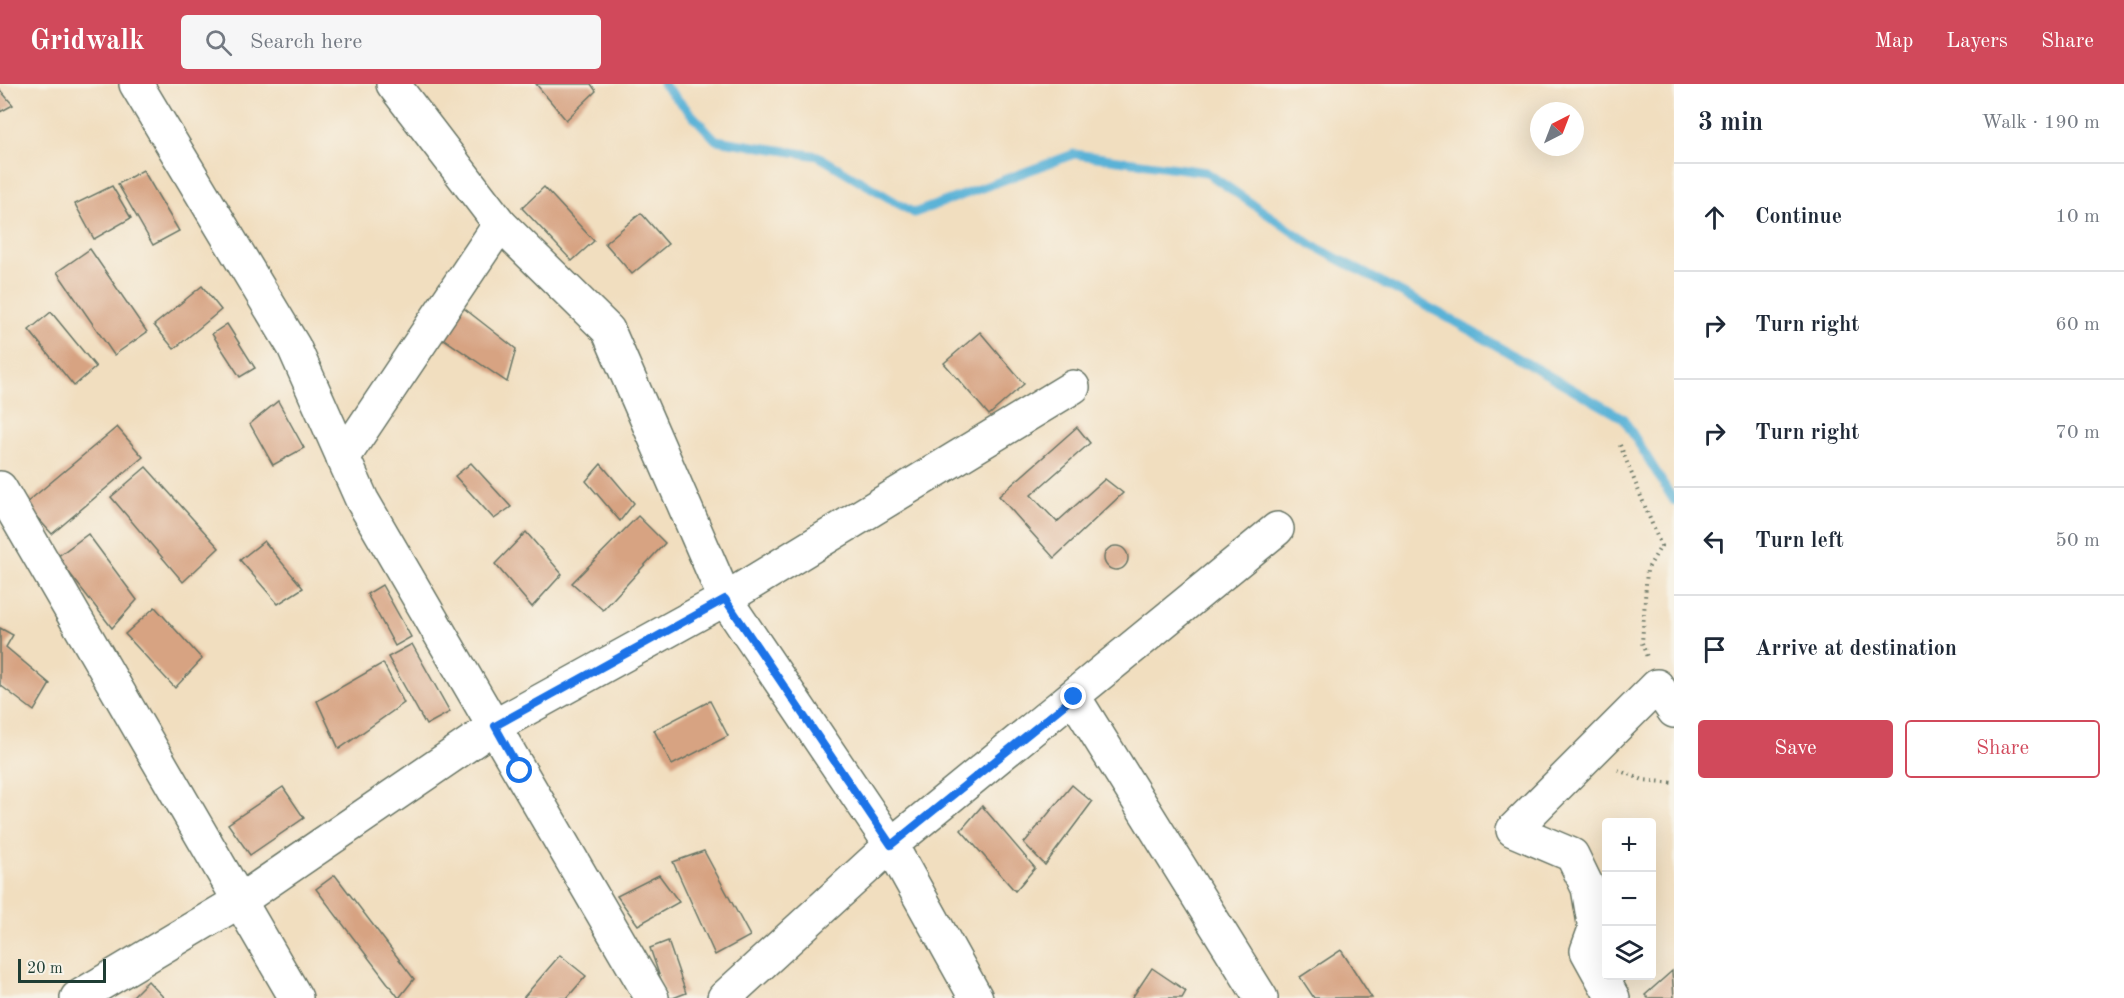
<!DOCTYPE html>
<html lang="en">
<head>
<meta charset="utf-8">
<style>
  body { margin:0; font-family:"Old Standard TT",serif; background:#f6f6f7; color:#1f2937 }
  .controls { position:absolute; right:18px; bottom:18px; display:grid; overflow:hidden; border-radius:6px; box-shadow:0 6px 24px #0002 }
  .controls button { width:54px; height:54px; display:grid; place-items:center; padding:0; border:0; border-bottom:2px solid #e0e1e3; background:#fff; color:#1f2937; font:30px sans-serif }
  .compass { position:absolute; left:1530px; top:18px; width:54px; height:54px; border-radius:50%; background:#fff; box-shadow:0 6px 24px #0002; rotate:42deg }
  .scale { position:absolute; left:18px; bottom:15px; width:88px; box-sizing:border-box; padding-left:6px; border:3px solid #1f3d34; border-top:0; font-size:16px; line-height:21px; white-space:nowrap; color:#1f3d34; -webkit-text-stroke:4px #f7f3e8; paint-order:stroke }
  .stop { position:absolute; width:18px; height:18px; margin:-14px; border:4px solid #1a73e8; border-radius:50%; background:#fff }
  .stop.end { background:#1a73e8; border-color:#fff; box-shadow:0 2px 6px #0008 }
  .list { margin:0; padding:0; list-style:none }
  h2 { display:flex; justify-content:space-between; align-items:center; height:78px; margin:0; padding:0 24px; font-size:26px }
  h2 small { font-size:20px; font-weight:400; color:#747a83 }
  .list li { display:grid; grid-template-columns:39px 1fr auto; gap:18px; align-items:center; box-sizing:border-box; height:108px; padding:0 24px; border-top:2px solid #e0e1e3 }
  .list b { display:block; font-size:22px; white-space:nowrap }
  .list em { font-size:20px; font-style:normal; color:#747a83 }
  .actions { display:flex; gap:12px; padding:18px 24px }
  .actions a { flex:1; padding:14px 0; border:2px solid #d1495b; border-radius:6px; text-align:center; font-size:21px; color:#d1495b }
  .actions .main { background:#d1495b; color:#fff }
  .icon { flex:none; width:33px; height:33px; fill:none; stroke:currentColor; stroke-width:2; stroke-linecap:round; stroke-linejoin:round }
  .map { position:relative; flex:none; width:1674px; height:914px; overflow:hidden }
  header { display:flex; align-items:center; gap:36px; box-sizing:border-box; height:84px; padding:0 30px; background:#d1495b; color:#fff }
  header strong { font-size:28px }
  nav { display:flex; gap:33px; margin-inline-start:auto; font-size:21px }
  .search { width:420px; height:54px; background:#f6f6f7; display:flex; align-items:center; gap:15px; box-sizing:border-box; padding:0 21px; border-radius:6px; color:#747a83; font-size:22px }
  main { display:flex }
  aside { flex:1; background:#fff }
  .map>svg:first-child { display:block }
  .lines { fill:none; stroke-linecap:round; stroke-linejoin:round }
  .stream { stroke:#5ab2d7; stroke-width:9 }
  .building { fill:#d7a382 }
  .minor-casing { stroke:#687565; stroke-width:36 }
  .path { stroke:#687565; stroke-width:4; stroke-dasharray:1.5 4.5; stroke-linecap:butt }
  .minor { stroke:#fff; stroke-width:33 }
  .route { stroke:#1a73e8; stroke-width:8 }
</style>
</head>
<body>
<header>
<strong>Gridwalk</strong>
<div class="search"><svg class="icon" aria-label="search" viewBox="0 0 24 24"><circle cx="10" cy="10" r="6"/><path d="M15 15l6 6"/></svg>Search here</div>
<nav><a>Map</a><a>Layers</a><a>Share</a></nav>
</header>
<main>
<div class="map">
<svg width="1674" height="914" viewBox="0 0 1674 914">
  <rect width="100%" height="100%" fill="#f7f3e8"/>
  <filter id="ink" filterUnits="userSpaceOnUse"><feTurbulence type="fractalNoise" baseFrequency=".0167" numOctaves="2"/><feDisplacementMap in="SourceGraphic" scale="12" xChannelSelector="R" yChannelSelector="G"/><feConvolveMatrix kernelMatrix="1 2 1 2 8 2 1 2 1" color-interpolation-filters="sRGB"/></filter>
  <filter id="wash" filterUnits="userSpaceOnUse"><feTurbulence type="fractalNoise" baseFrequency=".008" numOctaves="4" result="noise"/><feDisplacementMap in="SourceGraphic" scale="24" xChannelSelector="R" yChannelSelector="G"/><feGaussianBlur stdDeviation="1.35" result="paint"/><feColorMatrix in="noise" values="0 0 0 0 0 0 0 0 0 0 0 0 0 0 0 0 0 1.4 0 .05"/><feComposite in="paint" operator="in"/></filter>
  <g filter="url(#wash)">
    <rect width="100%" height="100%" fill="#f1debf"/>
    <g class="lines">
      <polyline class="stream" points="663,0 716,56 818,72 914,129 1074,70 1206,88 1312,161 1443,231 1623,334 1674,417"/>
    </g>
    <g id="blocks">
      <g class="building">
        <polygon points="536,0 591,0 596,7 566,36"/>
        <polygon points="0,6 13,21 0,28"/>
        <polygon points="143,86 179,147 153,161 118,100"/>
        <polygon points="112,102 131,134 94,155 75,120"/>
        <polygon points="544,103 594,157 572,177 522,124"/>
        <polygon points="641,129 668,160 632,190 605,159"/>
        <polygon points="90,165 147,248 114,271 57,188"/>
        <polygon points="202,202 221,226 174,265 154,241"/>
        <polygon points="461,222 516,265 507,298 441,253"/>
        <polygon points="51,228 96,283 74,302 29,246"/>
        <polygon points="227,240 255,284 240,293 212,250"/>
        <polygon points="980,248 1024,300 989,331 944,279"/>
        <polygon points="278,317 304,364 273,381 250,340"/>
        <polygon points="117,343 143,373 52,450 25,420"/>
        <polygon points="1077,343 1090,359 1031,411 1057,438 1105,395 1123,409 1054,474 999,412"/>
        <polygon points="471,379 511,423 494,435 455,392"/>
        <polygon points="601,380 634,419 620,437 586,397"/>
        <polygon points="146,383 219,464 183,498 111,413"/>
        <polygon points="638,432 665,459 603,526 572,499"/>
        <polygon points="526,448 562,490 532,523 495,480"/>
        <polygon points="88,450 137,516 112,544 57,473"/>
        <polygon points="264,457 303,504 278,520 240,476"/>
        <circle cx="1116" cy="474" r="12"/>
        <polygon points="382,501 411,553 395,562 367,510"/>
        <polygon points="155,523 202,575 175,604 125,550"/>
        <polygon points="0,544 13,551 6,563 50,600 34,627 0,601"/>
        <polygon points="412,560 450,628 426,641 388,573"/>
        <polygon points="383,579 404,619 339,665 317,617"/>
        <polygon points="710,617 728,652 672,681 654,646"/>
        <polygon points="1072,701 1092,718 1045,781 1024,759"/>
        <polygon points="283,703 304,734 250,771 228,740"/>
        <polygon points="982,722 1035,784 1015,807 961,746"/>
        <polygon points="704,767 750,852 715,871 673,778"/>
        <polygon points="335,791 414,895 399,914 316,805"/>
        <polygon points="659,791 679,818 638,841 617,812"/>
        <polygon points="668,857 686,909 673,914 667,914 650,864"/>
        <polygon points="1341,866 1372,914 1314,914 1300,893"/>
        <polygon points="560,871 586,892 567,914 523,914"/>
        <polygon points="1152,884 1186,907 1182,914 1132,914"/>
        <polygon points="1672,887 1674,914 1648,914 1645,911"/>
        <polygon points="148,897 164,914 131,914"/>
      </g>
    </g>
  </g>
  <g filter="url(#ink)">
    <use href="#blocks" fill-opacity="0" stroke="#687565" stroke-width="1.5"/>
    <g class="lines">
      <defs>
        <g id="minor">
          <polyline points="136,0 294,263 362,416 652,914"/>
          <polyline points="393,0 500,140 608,246 725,515 891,761 976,914"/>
          <polyline points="343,374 500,140"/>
          <polyline points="0,404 296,914"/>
          <polyline points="1074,613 1261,914"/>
          <polyline points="77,914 241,816 495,642 725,515 1073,303"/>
          <polyline points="724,914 891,761 1277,445"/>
          <polyline points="1613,914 1587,867 1595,845 1588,804 1572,771 1513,746 1657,602 1674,627"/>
        </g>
      </defs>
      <use href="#minor" class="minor-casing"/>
      <g class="path">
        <polyline points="1620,361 1661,462 1647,486 1642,559 1647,573"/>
        <polyline points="1618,686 1643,696 1674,699"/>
      </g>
      <use href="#minor" class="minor"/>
    </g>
  </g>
  <g class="lines" filter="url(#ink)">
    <polyline class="route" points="520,687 495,642 725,515 891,761 1074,613"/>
  </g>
</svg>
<div class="controls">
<button>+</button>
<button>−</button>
<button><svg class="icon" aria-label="layers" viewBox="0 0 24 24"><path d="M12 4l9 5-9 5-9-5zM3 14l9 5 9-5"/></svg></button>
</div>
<svg class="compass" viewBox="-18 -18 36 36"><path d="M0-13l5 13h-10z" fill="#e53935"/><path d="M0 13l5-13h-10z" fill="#747a83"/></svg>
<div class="scale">20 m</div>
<div class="stop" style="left:520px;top:687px"></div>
<div class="stop end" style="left:1074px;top:613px"></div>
</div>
<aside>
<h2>3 min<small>Walk · 190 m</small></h2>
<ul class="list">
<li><svg class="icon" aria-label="ahead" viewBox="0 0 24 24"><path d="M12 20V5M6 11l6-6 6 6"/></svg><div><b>Continue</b></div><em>10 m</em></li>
<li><svg class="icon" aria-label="right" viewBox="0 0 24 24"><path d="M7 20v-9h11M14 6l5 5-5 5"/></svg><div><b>Turn right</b></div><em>60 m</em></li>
<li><svg class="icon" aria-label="right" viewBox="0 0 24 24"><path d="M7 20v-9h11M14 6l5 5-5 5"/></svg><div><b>Turn right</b></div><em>70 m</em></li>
<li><svg class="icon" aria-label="left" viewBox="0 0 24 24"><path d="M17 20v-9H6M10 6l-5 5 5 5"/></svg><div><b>Turn left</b></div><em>50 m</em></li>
<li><svg class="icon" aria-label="arrive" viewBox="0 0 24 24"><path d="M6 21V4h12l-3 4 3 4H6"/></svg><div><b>Arrive at destination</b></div></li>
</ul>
<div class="actions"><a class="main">Save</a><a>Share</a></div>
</aside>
</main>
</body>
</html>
